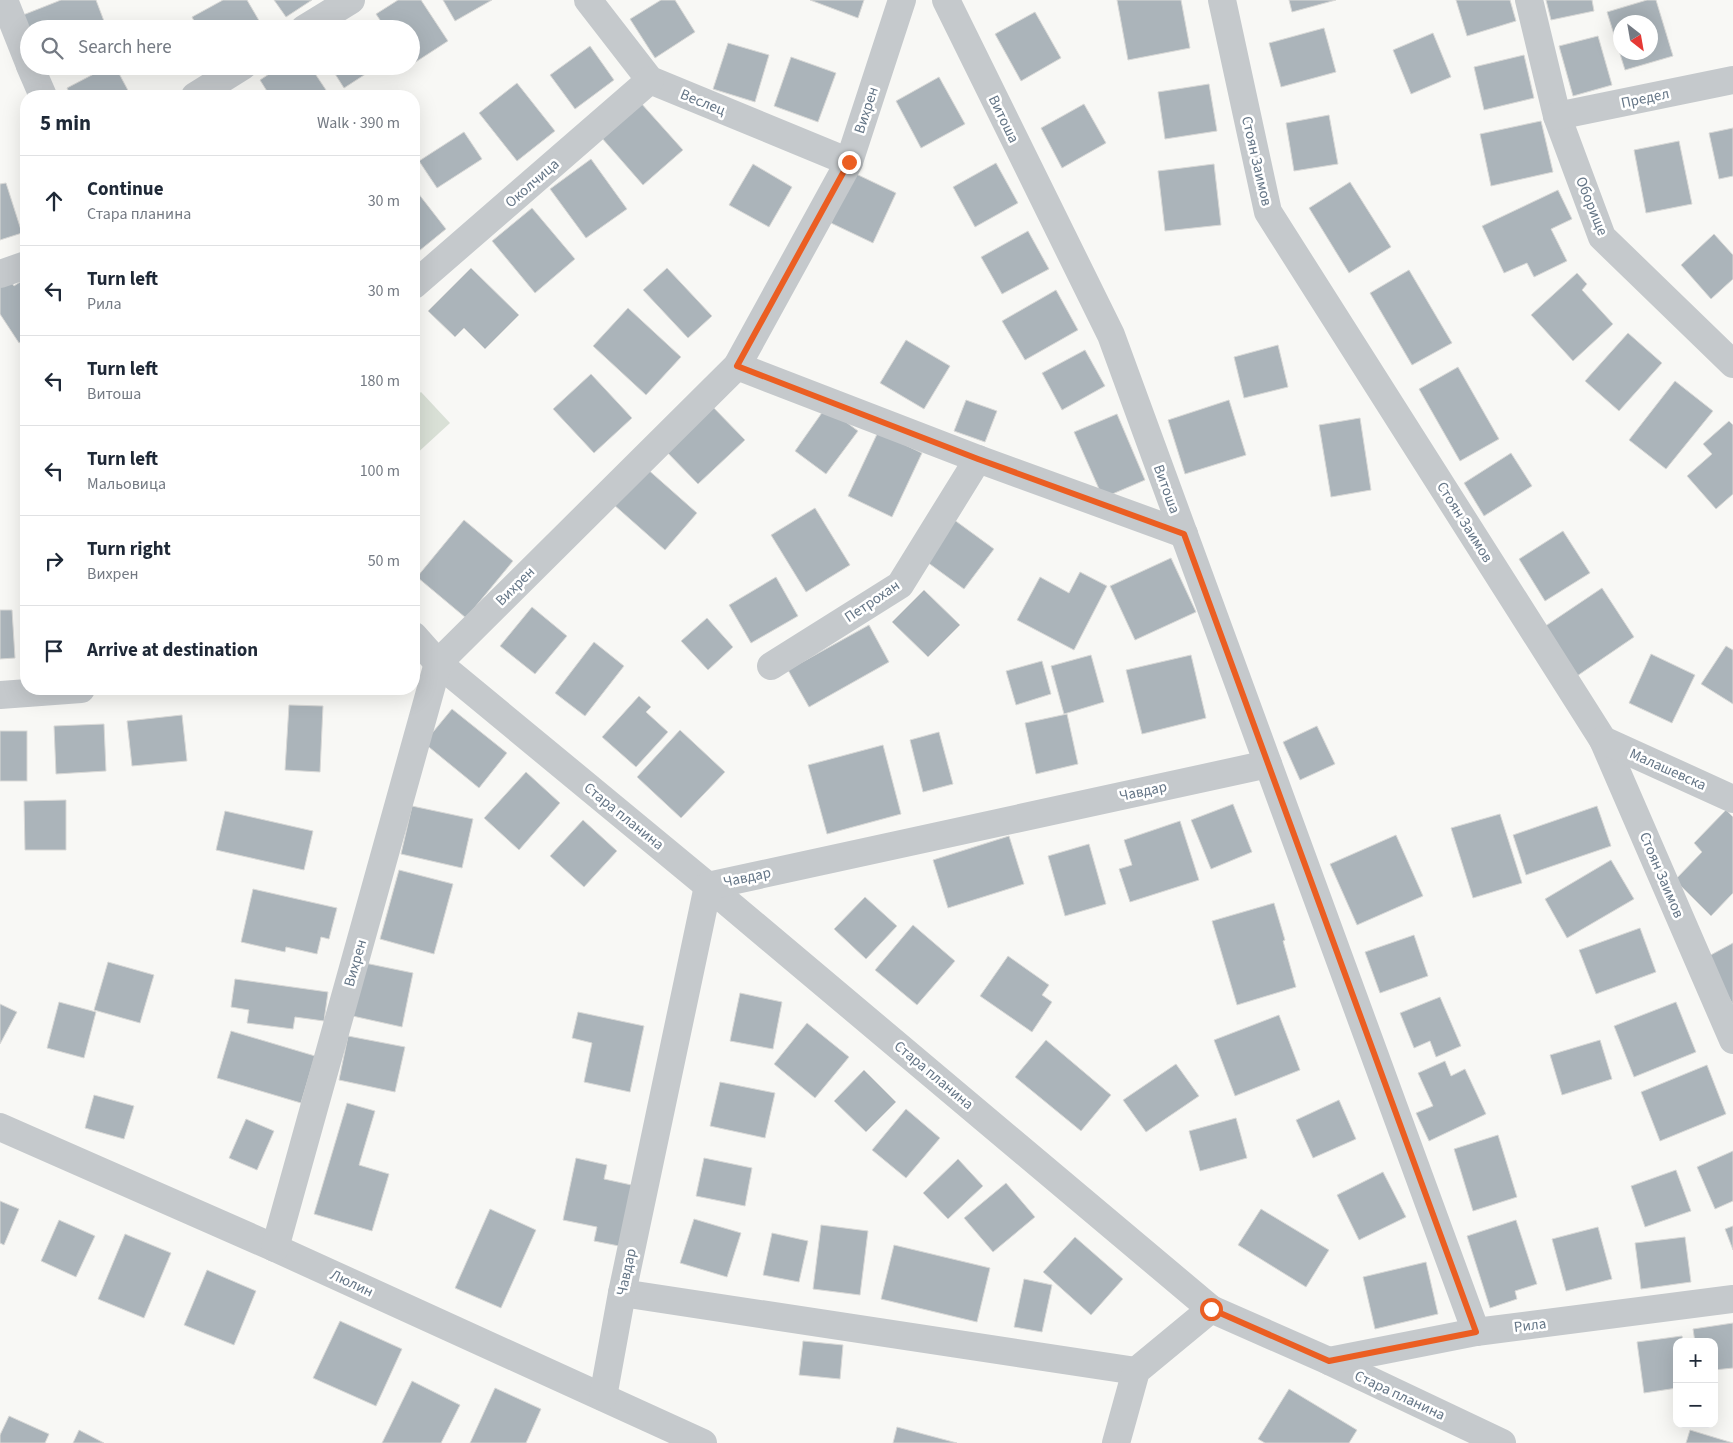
<!DOCTYPE html>
<html lang="en">
<head>
<meta charset="utf-8">
<style>
  body { margin:0; font-family:"Source Sans 3",sans-serif; background:#f6f6f7; color:#1f2937 }
  .controls { position:absolute; right:15px; bottom:15px; display:grid; overflow:hidden; border-radius:10px; box-shadow:0 5px 20px #0002 }
  .controls button { width:45px; height:45px; display:grid; place-items:center; padding:0; border:0; border-bottom:1px solid #e0e1e3; background:#fff; color:#1f2937; font:25px sans-serif }
  .compass { position:absolute; left:1613px; top:15px; width:45px; height:45px; border-radius:50%; background:#fff; box-shadow:0 5px 20px #0002; rotate:149deg }
  .stop { position:absolute; width:15px; height:15px; margin:-11px; border:4px solid #eb5e22; border-radius:50%; background:#fff }
  .stop.end { background:#eb5e22; border-color:#fff; box-shadow:0 1px 5px #0008 }
  .list { margin:0; padding:0; list-style:none }
  h2 { display:flex; justify-content:space-between; align-items:center; height:65px; margin:0; padding:0 20px; font-size:21px }
  h2 small { font-size:16px; font-weight:400; color:#747a83 }
  .list li { display:grid; grid-template-columns:32px 1fr auto; gap:15px; align-items:center; box-sizing:border-box; height:90px; padding:0 20px; border-top:1px solid #e0e1e3 }
  .list b { display:block; font-size:19px; white-space:nowrap }
  .list p { margin:0; font-size:16px; white-space:nowrap; color:#747a83 }
  .list em { font-size:16px; font-style:normal; color:#747a83 }
  .icon { flex:none; width:28px; height:28px; fill:none; stroke:currentColor; stroke-width:2; stroke-linecap:round; stroke-linejoin:round }
  .map { position:relative; flex:none; width:1733px; height:1443px; overflow:hidden }
  .search { position:absolute; background:#fff; box-shadow:0 5px 20px #0002; left:20px; top:20px; width:400px; height:55px; display:flex; align-items:center; gap:12px; box-sizing:border-box; padding:0 18px; border-radius:28px; color:#747a83; font-size:19px }
  .panel { position:absolute; background:#fff; box-shadow:0 5px 20px #0002; left:20px; top:90px; width:400px; height:605px; border-radius:20px }
  .map>svg:first-child { display:block }
  .green { fill:#d9e0d6 }
  .building { fill:#abb4ba; stroke:#d9d9d7; fill-rule:evenodd }
  .lines { fill:none; stroke-linecap:round; stroke-linejoin:round }
  .street { stroke:#c5c9cc; stroke-width:28 }
  .route { stroke:#eb5e22; stroke-width:6 }
  .labels { text-anchor:middle; stroke-width:5; stroke-linejoin:round; paint-order:stroke }
  .street-label { font-size:15px; fill:#657687; stroke:#fff }
</style>
</head>
<body>
<div class="map">
<svg width="1733" height="1443" viewBox="0 0 1733 1443">
  <rect width="100%" height="100%" fill="#f8f8f5"/>
  <polygon class="green" points="421,392 450,423 414,456 414,398"/>
  <g class="building">
    <polygon points="61,0 96,0 107,29 29,29 23,15"/>
    <polygon points="223,0 247,0 264,29 198,29 192,17"/>
    <polygon points="274,0 312,0 286,17"/>
    <polygon points="398,0 421,0 448,41 411,65 411,29 386,29 376,14"/>
    <polygon points="443,0 492,0 455,21"/>
    <polygon points="661,0 675,0 695,32 655,58 630,19"/>
    <polygon points="810,0 864,0 858,18"/>
    <polygon points="1117,0 1181,0 1190,48 1128,60"/>
    <polygon points="1289,0 1336,0 1292,12"/>
    <polygon points="1456,0 1510,0 1516,21 1467,36"/>
    <polygon points="1546,0 1592,0 1594,11 1551,20"/>
    <path d="M1647 0H1656L1673 56 1625 70 1607 12ZM1620 22H1650V52H1620Z"/>
    <polygon points="1035,12 1061,58 1021,81 995,34"/>
    <polygon points="1324,28 1336,72 1281,87 1269,43"/>
    <polygon points="1433,33 1451,77 1411,94 1393,50"/>
    <polygon points="1598,36 1612,85 1573,96 1559,46"/>
    <polygon points="728,43 769,55 755,102 713,89"/>
    <polygon points="590,46 614,80 575,109 550,75"/>
    <polygon points="1524,55 1534,98 1484,110 1474,67"/>
    <polygon points="791,57 836,73 818,122 774,106"/>
    <polygon points="109,66 115,66 131,96 71,96 67,88"/>
    <polygon points="281,66 310,66 330,96 270,96 260,80"/>
    <polygon points="330,66 378,66 344,88"/>
    <polygon points="939,77 965,124 921,148 896,101"/>
    <polygon points="517,83 555,131 517,161 479,113"/>
    <polygon points="1209,84 1217,131 1165,139 1158,92"/>
    <polygon points="640,102 683,150 643,185 601,137"/>
    <polygon points="1084,104 1106,143 1062,168 1041,128"/>
    <polygon points="1329,115 1338,164 1294,171 1286,123"/>
    <polygon points="1541,121 1553,172 1491,186 1480,134"/>
    <polygon points="1733,128 1733,176 1719,179 1709,133"/>
    <polygon points="464,132 482,159 437,188 419,161"/>
    <polygon points="1679,141 1692,204 1646,213 1634,150"/>
    <polygon points="591,159 627,209 586,238 550,189"/>
    <polygon points="996,163 1018,203 975,227 953,187"/>
    <polygon points="753,164 792,187 769,227 729,205"/>
    <polygon points="1214,164 1221,225 1165,231 1158,171"/>
    <polygon points="854,173 896,193 873,243 831,223"/>
    <polygon points="1350,182 1391,247 1349,273 1309,208"/>
    <polygon points="6,183 22,233 0,240 0,184"/>
    <polygon points="414,188 446,229 414,255"/>
    <polygon points="1558,190 1572,219 1551,229 1567,261 1534,277 1527,263 1504,273 1482,226"/>
    <polygon points="532,208 575,259 535,293 492,241"/>
    <polygon points="1028,231 1049,269 1002,294 981,257"/>
    <polygon points="1714,234 1733,255 1733,279 1711,299 1681,265"/>
    <polygon points="471,268 519,315 485,349 464,328 455,337 428,311"/>
    <polygon points="667,268 712,316 688,338 643,290"/>
    <polygon points="1409,270 1452,343 1412,365 1370,293"/>
    <polygon points="1577,273 1587,284 1582,290 1613,324 1573,361 1531,315"/>
    <polygon points="26,278 26,338 19,343 0,314 0,287 10,280 14,286"/>
    <polygon points="1056,290 1078,330 1025,360 1002,321"/>
    <polygon points="628,308 681,357 646,395 593,346"/>
    <polygon points="1628,333 1662,363 1619,411 1585,381"/>
    <polygon points="906,340 950,366 924,409 880,383"/>
    <polygon points="1278,345 1288,387 1244,398 1234,357"/>
    <polygon points="1085,350 1105,386 1062,410 1042,373"/>
    <polygon points="1458,367 1499,439 1460,461 1419,389"/>
    <polygon points="591,374 632,418 594,453 553,409"/>
    <polygon points="1675,381 1713,411 1666,469 1629,440"/>
    <polygon points="966,400 997,411 985,442 954,431"/>
    <polygon points="1229,400 1246,455 1185,474 1168,420"/>
    <polygon points="710,404 745,440 698,484 663,448"/>
    <polygon points="826,407 858,431 826,474 795,451"/>
    <polygon points="1117,414 1145,480 1103,498 1074,432"/>
    <polygon points="1360,418 1371,490 1331,497 1319,425"/>
    <polygon points="1729,421 1733,425 1733,494 1716,509 1687,476 1712,454 1703,444"/>
    <polygon points="878,432 922,453 892,517 848,496"/>
    <polygon points="1511,453 1532,486 1484,516 1464,483"/>
    <polygon points="645,467 697,513 665,550 613,504"/>
    <polygon points="815,508 850,565 806,592 771,535"/>
    <polygon points="953,519 994,549 964,589 923,559"/>
    <polygon points="464,520 513,561 466,618 417,577"/>
    <polygon points="1563,531 1590,573 1545,601 1519,559"/>
    <polygon points="1171,558 1196,612 1135,640 1110,586"/>
    <polygon points="1080,572 1107,586 1074,650 1017,620 1040,577 1069,593"/>
    <polygon points="776,577 798,616 751,643 729,605"/>
    <polygon points="1602,588 1634,637 1577,676 1544,627"/>
    <polygon points="924,590 960,625 928,657 892,622"/>
    <polygon points="532,607 567,636 535,674 500,646"/>
    <polygon points="0,610 12,610 15,658 0,659"/>
    <polygon points="707,618 733,647 708,670 681,641"/>
    <polygon points="869,625 889,662 809,707 788,670"/>
    <polygon points="594,642 624,666 585,716 555,693"/>
    <polygon points="1726,646 1733,650 1733,704 1701,684"/>
    <polygon points="1651,654 1695,675 1672,723 1629,703"/>
    <polygon points="1091,655 1104,702 1064,714 1051,666"/>
    <polygon points="1191,655 1206,718 1142,734 1126,670"/>
    <polygon points="1042,661 1051,694 1016,705 1006,671"/>
    <polygon points="639,696 651,707 646,712 668,732 636,767 602,737"/>
    <polygon points="289,705 323,706 320,772 285,770"/>
    <polygon points="452,709 507,753 479,788 424,743"/>
    <polygon points="1067,714 1078,764 1036,774 1025,723"/>
    <polygon points="182,715 187,761 132,766 127,721"/>
    <polygon points="104,724 106,771 56,774 54,726"/>
    <polygon points="1317,726 1335,764 1300,780 1283,742"/>
    <polygon points="680,730 725,772 681,818 637,777"/>
    <rect x="0" y="731" width="27" height="50"/>
    <polygon points="939,732 953,784 923,792 910,740"/>
    <polygon points="883,745 901,814 827,834 808,765"/>
    <polygon points="526,772 560,803 519,850 484,818"/>
    <polygon points="66,800 66,850 25,850 24,801"/>
    <polygon points="1233,804 1252,852 1211,869 1191,820"/>
    <polygon points="412,806 473,819 462,868 401,854"/>
    <polygon points="1597,806 1611,846 1526,875 1513,835"/>
    <polygon points="1726,810 1733,817 1733,893 1711,916 1675,880 1702,852 1694,843"/>
    <polygon points="225,811 313,831 304,870 216,850"/>
    <polygon points="1500,814 1522,883 1473,898 1451,828"/>
    <polygon points="583,820 617,851 584,887 550,856"/>
    <polygon points="1180,821 1199,880 1130,902 1119,869 1132,865 1124,840"/>
    <polygon points="1396,835 1423,896 1357,925 1330,864"/>
    <polygon points="1009,836 1024,884 948,908 933,860"/>
    <polygon points="1089,844 1106,904 1065,916 1048,856"/>
    <polygon points="1611,860 1634,899 1567,938 1545,899"/>
    <polygon points="399,870 453,884 434,954 380,939"/>
    <polygon points="253,889 337,908 329,939 321,937 317,954 286,947 285,952 241,942"/>
    <polygon points="865,897 897,926 866,959 834,929"/>
    <polygon points="1274,903 1285,940 1283,941 1296,987 1237,1005 1212,921"/>
    <polygon points="913,925 955,961 917,1005 875,970"/>
    <polygon points="1640,928 1656,972 1596,994 1579,950"/>
    <polygon points="1414,935 1428,976 1380,993 1365,952"/>
    <polygon points="1733,943 1733,1005 1707,957"/>
    <polygon points="1008,956 1049,985 1042,995 1052,1002 1032,1032 980,996"/>
    <polygon points="108,962 154,975 140,1023 94,1010"/>
    <polygon points="360,962 413,973 402,1027 348,1015"/>
    <polygon points="235,979 328,992 324,1021 295,1017 293,1029 247,1023 249,1010 231,1007"/>
    <polygon points="740,993 782,1002 773,1049 730,1041"/>
    <polygon points="1440,997 1461,1046 1436,1057 1430,1041 1414,1048 1400,1013"/>
    <polygon points="59,1002 96,1012 84,1058 47,1048"/>
    <polygon points="1676,1002 1696,1052 1634,1077 1614,1026"/>
    <polygon points="0,1004 17,1012 0,1044"/>
    <polygon points="578,1012 644,1026 630,1092 584,1082 592,1043 572,1038"/>
    <polygon points="1279,1015 1300,1070 1235,1096 1214,1040"/>
    <polygon points="807,1023 849,1057 815,1098 774,1064"/>
    <polygon points="231,1031 315,1056 301,1103 217,1078"/>
    <polygon points="348,1036 405,1047 395,1092 339,1080"/>
    <polygon points="1046,1040 1111,1095 1081,1131 1015,1077"/>
    <polygon points="1600,1040 1612,1079 1562,1095 1550,1055"/>
    <polygon points="1445,1061 1451,1076 1465,1069 1486,1114 1429,1141 1416,1113 1433,1106 1418,1073"/>
    <polygon points="1176,1064 1199,1096 1146,1132 1123,1100"/>
    <polygon points="1707,1065 1726,1114 1660,1141 1641,1092"/>
    <polygon points="864,1070 896,1102 866,1132 834,1101"/>
    <polygon points="720,1082 775,1093 765,1138 710,1126"/>
    <polygon points="94,1095 134,1106 124,1139 85,1128"/>
    <polygon points="1339,1100 1356,1139 1313,1158 1296,1120"/>
    <polygon points="347,1103 375,1111 359,1165 389,1174 372,1231 314,1214"/>
    <polygon points="906,1109 940,1138 906,1178 872,1150"/>
    <polygon points="1236,1118 1247,1158 1200,1171 1189,1131"/>
    <polygon points="246,1119 274,1131 257,1170 229,1158"/>
    <polygon points="1498,1135 1517,1197 1473,1211 1454,1149"/>
    <polygon points="1733,1151 1733,1201 1715,1209 1697,1167"/>
    <polygon points="576,1158 607,1165 604,1179 636,1186 624,1247 594,1241 597,1227 563,1220"/>
    <polygon points="704,1158 752,1168 745,1206 696,1196"/>
    <polygon points="958,1159 983,1186 948,1219 923,1193"/>
    <polygon points="1676,1170 1691,1211 1645,1227 1631,1186"/>
    <polygon points="1383,1172 1406,1217 1359,1240 1337,1195"/>
    <polygon points="1006,1183 1035,1217 993,1252 964,1218"/>
    <polygon points="0,1201 19,1209 4,1245 0,1243"/>
    <polygon points="490,1209 536,1230 501,1308 455,1288"/>
    <polygon points="1261,1209 1329,1250 1306,1287 1238,1245"/>
    <polygon points="694,1219 741,1233 727,1277 680,1263"/>
    <polygon points="59,1220 95,1236 76,1277 41,1261"/>
    <polygon points="1516,1220 1537,1284 1515,1291 1517,1299 1490,1308 1467,1236"/>
    <polygon points="821,1225 868,1231 860,1295 813,1289"/>
    <polygon points="1733,1226 1733,1250 1725,1229"/>
    <polygon points="1598,1227 1612,1279 1566,1291 1552,1239"/>
    <polygon points="772,1233 808,1241 799,1282 763,1275"/>
    <polygon points="125,1234 171,1253 144,1318 98,1299"/>
    <polygon points="1075,1237 1123,1279 1091,1315 1043,1272"/>
    <polygon points="1685,1237 1691,1282 1641,1289 1635,1243"/>
    <polygon points="894,1245 990,1268 977,1322 881,1299"/>
    <polygon points="1426,1262 1438,1314 1375,1329 1363,1277"/>
    <polygon points="207,1270 256,1291 234,1345 184,1325"/>
    <polygon points="1024,1279 1052,1285 1042,1332 1014,1327"/>
    <polygon points="340,1321 402,1349 376,1406 313,1378"/>
    <polygon points="1733,1323 1733,1368 1714,1370 1714,1342 1695,1342 1693,1329"/>
    <polygon points="1682,1336 1683,1342 1677,1342 1677,1388 1644,1393 1637,1342"/>
    <polygon points="803,1341 843,1345 840,1379 799,1375"/>
    <polygon points="412,1381 460,1405 441,1443 382,1443"/>
    <polygon points="495,1388 541,1409 526,1443 470,1443"/>
    <polygon points="1289,1389 1357,1430 1349,1443 1265,1443 1258,1439"/>
    <polygon points="9,1416 49,1434 45,1443 0,1443 0,1435"/>
    <polygon points="897,1427 957,1443 893,1443"/>
    <polygon points="79,1430 104,1443 73,1443"/>
    <polygon points="1690,1430 1733,1443 1686,1443"/>
  </g>
  <g class="lines">
    <g class="street">
      <polyline points="4,0 29,63"/>
      <polyline points="588,0 650,80 849,162"/>
      <polyline points="946,0 1111,335 1476,1332"/>
      <polyline points="1222,0 1268,212 1603,740 1733,1040"/>
      <polyline points="1529,0 1557,116 1602,237 1733,364"/>
      <polyline points="304,29 351,0"/>
      <polyline points="30,66 43,96"/>
      <polyline points="195,96 243,66"/>
      <polyline points="1557,116 1733,80"/>
      <polyline points="0,274 26,265"/>
      <polyline points="414,285 650,80"/>
      <polyline points="737,366 978,459 1184,534"/>
      <polyline points="414,636 438,663 708,886 1211,1309 1329,1361 1502,1443"/>
      <polyline points="771,666 900,585 978,459"/>
      <polyline points="0,695 81,689"/>
      <polyline points="1603,740 1733,799"/>
      <polyline points="0,1127 275,1248 703,1443"/>
      <polyline points="275,1248 438,663 737,366 849,162 902,0"/>
      <polyline points="622,1293 1136,1371"/>
      <polyline points="1329,1361 1476,1332 1733,1299"/>
      <polyline points="603,1397 622,1293 708,886 1268,764"/>
      <polyline points="1116,1443 1136,1371 1211,1309"/>
    </g>
  </g>
  <g class="lines">
    <polyline class="route" points="849,162 737,366 978,459 1184,534 1476,1332 1329,1361 1211,1309"/>
  </g>
  <g class="labels">
    <g class="street-label">
      <text transform="translate(1645 98) rotate(-12)" y="5">Предел</text>
      <text transform="translate(703 102) rotate(22)" y="5">Веслец</text>
      <text transform="translate(866 110) rotate(-72)" y="5">Вихрен</text>
      <text transform="translate(1004 119) rotate(64)" y="5">Витоша</text>
      <text transform="translate(1257 161) rotate(77)" y="5">Стоян Заимов</text>
      <text transform="translate(532 183) rotate(-41)" y="5">Околчица</text>
      <text transform="translate(1592 206) rotate(68)" y="5">Оборище</text>
      <text transform="translate(1167 489) rotate(70)" y="5">Витоша</text>
      <text transform="translate(1465 522) rotate(58)" y="5">Стоян Заимов</text>
      <text transform="translate(515 586) rotate(-45)" y="5">Вихрен</text>
      <text transform="translate(872 601) rotate(-34)" y="5">Петрохан</text>
      <text transform="translate(1668 769) rotate(24)" y="5">Малашевска</text>
      <text transform="translate(1143 791) rotate(-12)" y="5">Чавдар</text>
      <text transform="translate(624 816) rotate(39)" y="5">Стара планина</text>
      <text transform="translate(1662 875) rotate(67)" y="5">Стоян Заимов</text>
      <text transform="translate(747 877) rotate(-12)" y="5">Чавдар</text>
      <text transform="translate(355 963) rotate(-74)" y="5">Вихрен</text>
      <text transform="translate(934 1075) rotate(40)" y="5">Стара планина</text>
      <text transform="translate(626 1272) rotate(-78)" y="5">Чавдар</text>
      <text transform="translate(352 1283) rotate(25)" y="5">Люлин</text>
      <text transform="translate(1530 1325) rotate(-7)" y="5">Рила</text>
      <text transform="translate(1400 1395) rotate(25)" y="5">Стара планина</text>
    </g>
  </g>
</svg>
<div class="controls">
<button>+</button>
<button>−</button>
</div>
<svg class="compass" viewBox="-18 -18 36 36"><path d="M0-13l5 13h-10z" fill="#e53935"/><path d="M0 13l5-13h-10z" fill="#747a83"/></svg>
<div class="stop" style="left:1211px;top:1309px"></div>
<div class="stop end" style="left:849px;top:162px"></div>
<div class="search"><svg class="icon" aria-label="search" viewBox="0 0 24 24"><circle cx="10" cy="10" r="6"/><path d="M15 15l6 6"/></svg>Search here</div>
<section class="panel">
<h2>5 min<small>Walk · 390 m</small></h2>
<ul class="list">
<li><svg class="icon" aria-label="ahead" viewBox="0 0 24 24"><path d="M12 20V5M6 11l6-6 6 6"/></svg><div><b>Continue</b><p>Стара планина</p></div><em>30 m</em></li>
<li><svg class="icon" aria-label="left" viewBox="0 0 24 24"><path d="M17 20v-9H6M10 6l-5 5 5 5"/></svg><div><b>Turn left</b><p>Рила</p></div><em>30 m</em></li>
<li><svg class="icon" aria-label="left" viewBox="0 0 24 24"><path d="M17 20v-9H6M10 6l-5 5 5 5"/></svg><div><b>Turn left</b><p>Витоша</p></div><em>180 m</em></li>
<li><svg class="icon" aria-label="left" viewBox="0 0 24 24"><path d="M17 20v-9H6M10 6l-5 5 5 5"/></svg><div><b>Turn left</b><p>Мальовица</p></div><em>100 m</em></li>
<li><svg class="icon" aria-label="right" viewBox="0 0 24 24"><path d="M7 20v-9h11M14 6l5 5-5 5"/></svg><div><b>Turn right</b><p>Вихрен</p></div><em>50 m</em></li>
<li><svg class="icon" aria-label="arrive" viewBox="0 0 24 24"><path d="M6 21V4h12l-3 4 3 4H6"/></svg><div><b>Arrive at destination</b></div></li>
</ul>
</section>
</div>
</body>
</html>
